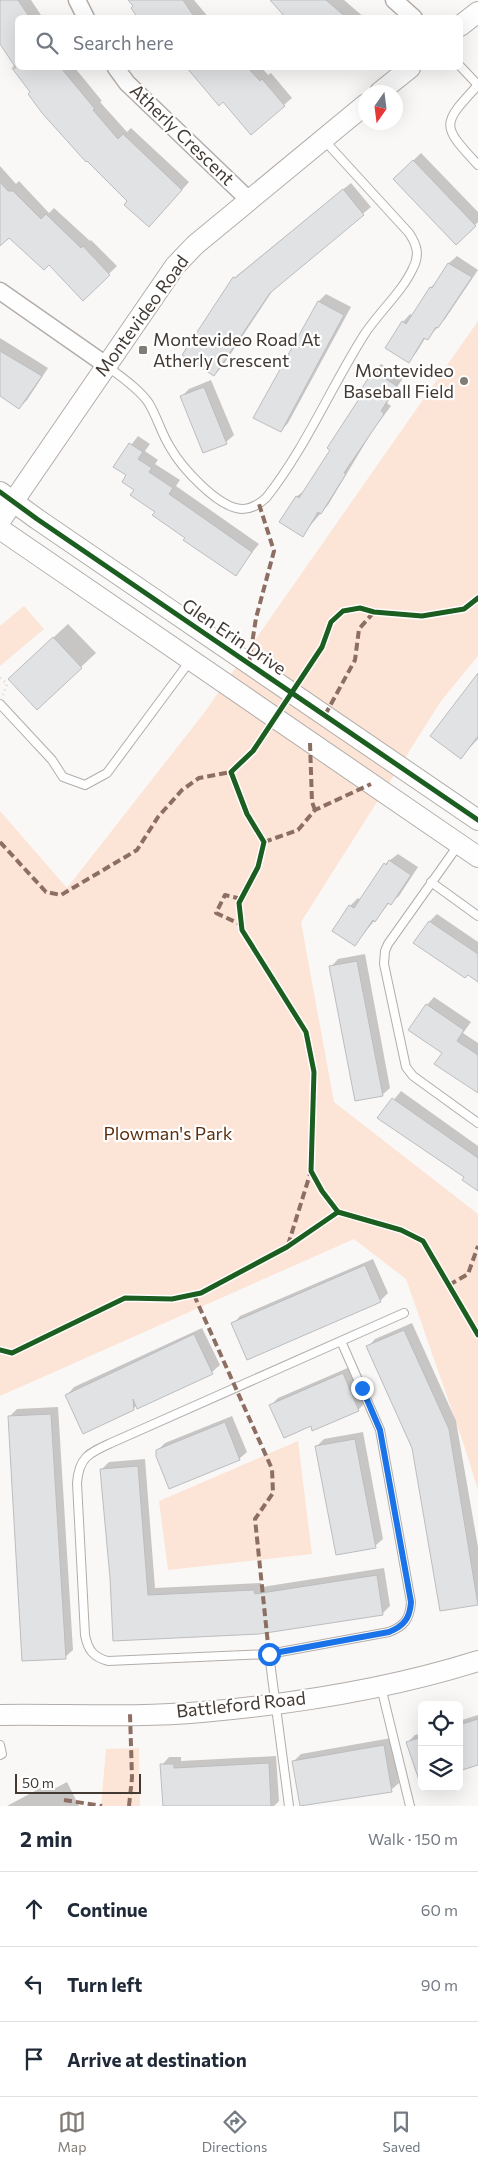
<!DOCTYPE html>
<html lang="en">
<head>
<meta charset="utf-8">
<style>
  body { margin:0; font-family:Commissioner,sans-serif; background:#f6f6f7; color:#1f2937 }
  .controls { position:absolute; right:15px; bottom:15px; display:grid; overflow:hidden; border-radius:8px; box-shadow:0 5px 20px #0002 }
  .controls button { width:45px; height:45px; display:grid; place-items:center; padding:0; border:0; border-bottom:1px solid #e0e1e3; background:#fff; color:#1f2937; font:25px sans-serif }
  .compass { position:absolute; left:358px; top:85px; width:45px; height:45px; border-radius:50%; background:#fff; box-shadow:0 5px 20px #0002; rotate:194deg }
  .scale { position:absolute; left:15px; bottom:12px; width:126px; box-sizing:border-box; padding-left:5px; border:2px solid #423933; border-top:0; font-size:14px; line-height:18px; white-space:nowrap; color:#423933; -webkit-text-stroke:4px #fff; paint-order:stroke }
  .stop { position:absolute; width:15px; height:15px; margin:-11px; border:4px solid #1a73e8; border-radius:50%; background:#fff }
  .stop.end { background:#1a73e8; border-color:#fff; box-shadow:0 1px 5px #0008 }
  .list { margin:0; padding:0; list-style:none }
  h2 { display:flex; justify-content:space-between; align-items:center; height:65px; margin:0; padding:0 20px; font-size:21px }
  h2 small { font-size:16px; font-weight:400; color:#747a83 }
  .list li { display:grid; grid-template-columns:32px 1fr auto; gap:15px; align-items:center; box-sizing:border-box; height:75px; padding:0 20px; border-top:1px solid #e0e1e3 }
  .list b { display:block; font-size:19px; white-space:nowrap }
  .list em { font-size:16px; font-style:normal; color:#747a83 }
  .icon { flex:none; width:28px; height:28px; fill:none; stroke:currentColor; stroke-width:2; stroke-linecap:round; stroke-linejoin:round }
  .map { position:relative; flex:none; width:478px; height:1806px; overflow:hidden }
  .search { position:absolute; background:#fff; box-shadow:0 5px 20px #0002; left:15px; right:15px; top:15px; height:55px; display:flex; align-items:center; gap:12px; box-sizing:border-box; padding:0 18px; border-radius:8px; color:#747a83; font-size:19px }
  .sheet { height:290px; background:#fff }
  nav { display:flex; justify-content:space-around; align-items:center; box-sizing:border-box; height:70px; border-top:1px solid #e0e1e3; background:#fff; font-size:14px; color:#747a83 }
  nav a { display:grid; justify-items:center; gap:2px }
  nav .on { color:#827c77 }
  .map>svg:first-child { display:block }
  .green { fill:#fce4d6 }
  .shadow { fill:#0003 }
  .building { fill:#e0e2e4; stroke:#bbbdc0 }
  .lines { fill:none; stroke-linecap:round; stroke-linejoin:round }
  .service-casing { stroke:#b2adaa; stroke-width:10 }
  .minor-casing { stroke:#b2adaa; stroke-width:19 }
  .tertiary-casing { stroke:#b2adaa; stroke-width:22 }
  .path { stroke:#d9d8d6; stroke-width:3; stroke-dasharray:1 4; stroke-linecap:butt }
  .service { stroke:#fefefe; stroke-width:8 }
  .minor { stroke:#fefefe; stroke-width:16 }
  .tertiary { stroke:#fefefe; stroke-width:20 }
  .quiet { stroke:#8d6e63; stroke-width:4; stroke-dasharray:8 4; stroke-linecap:butt }
  .cycleway-casing { stroke:#fff; stroke-width:8 }
  .cycleway { stroke:#1b5e20; stroke-width:5 }
  .route { stroke:#1a73e8; stroke-width:6 }
  .poi-dot { fill:#827c77; stroke:#fff; stroke-width:2 }
  .labels { text-anchor:middle; stroke-width:4.5; stroke-linejoin:round; paint-order:stroke }
  .street-label { font-size:18px; fill:#423933; stroke:#fff }
  .poi-label { font-size:18px; fill:#423933; stroke:#fff; text-anchor:start }
  .park-label { font-size:18px; fill:#5a2e0e; stroke:#fff }
</style>
</head>
<body>
<div class="map">
<svg width="478" height="1806" viewBox="0 0 478 1806">
  <rect width="100%" height="100%" fill="#faf8f6"/>
  <g class="green">
    <polygon points="478,321 478,656 441,701 301,922 334,1102 478,1214 478,1490 464,1445 406,1279 354,1239 0,1396 0,811 67,888 204,713"/>
    <polygon points="24,606 44,629 0,666 0,626"/>
    <polygon points="298,1441 312,1554 168,1570 159,1501"/>
    <polygon points="139,1748 140,1806 101,1806 106,1749"/>
  </g>
  <g class="shadow">
    <polygon points="0,0 31,0 43,18 18,18 18,68 75,68 102,101 100,102 127,132 131,128 189,182 157,218 129,201 32,92 13,66 15,64 0,42"/>
    <polygon points="130,0 194,0 209,18 140,18"/>
    <polygon points="272,0 344,0 365,18 286,18"/>
    <polygon points="189,68 262,68 268,75 271,73 292,98 251,133 224,100 220,104"/>
    <polygon points="421,153 478,212 478,222 456,243 394,179"/>
    <polygon points="0,166 16,184 19,181 49,213 54,208 90,241 91,240 117,266 83,299 49,263 9,236 0,236"/>
    <polygon points="351,183 371,207 275,287 222,367 214,375 234,278"/>
    <polygon points="457,256 478,270 445,319 428,338 426,337 416,353 409,361 403,322 410,314 413,316 431,287 439,280 449,263"/>
    <polygon points="326,294 351,307 288,423 281,431 255,417 319,301"/>
    <polygon points="0,338 48,368 27,400 19,408 0,395"/>
    <polygon points="381,364 403,378 387,403 391,406 373,430 328,505 302,535 296,497 305,490 332,450 360,398 357,397 374,371"/>
    <polygon points="211,380 234,435 226,442 181,397 189,389"/>
    <polygon points="138,436 150,444 145,451 158,460 155,464 180,480 176,486 259,544 235,574 156,511 135,489 127,475 115,466"/>
    <polygon points="68,624 96,653 81,667 24,665"/>
    <polygon points="478,675 478,739 461,757"/>
    <polygon points="398,854 418,867 399,896 391,903 390,902 355,944 334,930 350,906 358,898 361,900 385,864"/>
    <polygon points="437,914 478,942 478,981 430,921"/>
    <polygon points="365,954 390,1088 382,1095 331,967 338,959"/>
    <polygon points="434,997 471,1022 463,1033 478,1043 478,1092 444,1052 427,1005"/>
    <polygon points="401,1091 478,1146 478,1189 466,1177 379,1118"/>
    <polygon points="373,1259 388,1293 380,1301 233,1324 240,1316"/>
    <polygon points="412,1323 456,1421 478,1547 478,1604 441,1610 413,1447 368,1347 375,1339"/>
    <polygon points="202,1328 220,1365 212,1372 137,1405 133,1409 67,1395 74,1387"/>
    <polygon points="350,1367 366,1402 358,1410 270,1406 278,1398"/>
    <polygon points="58,1407 73,1650 65,1657 9,1417 17,1409"/>
    <polygon points="232,1416 247,1452 239,1459 157,1451 165,1443"/>
    <polygon points="363,1432 383,1539 375,1546 316,1447 324,1439"/>
    <polygon points="145,1459 155,1588 261,1583 262,1587 384,1568 390,1606 382,1614 114,1639 111,1578 101,1470 109,1462"/>
    <polygon points="478,1715 478,1764 459,1770 459,1721"/>
    <polygon points="422,1733 422,1782 421,1782 408,1742 415,1735"/>
    <polygon points="391,1738 399,1783 391,1790 294,1761 301,1754"/>
    <polygon points="276,1756 279,1801 274,1806 164,1806 162,1765 169,1757 181,1757 181,1761"/>
    <polygon points="67,1782 79,1806 7,1806 48,1784 52,1790"/>
  </g>
  <g class="building">
    <polygon points="0,0 18,0 30,18 18,18 18,68 61,68 95,109 93,110 118,139 123,134 182,190 149,227 124,205 127,201 87,161 86,162 42,113 28,94 30,92 12,68 16,68 0,44"/>
    <polygon points="128,0 183,0 195,18 138,18 131,8 133,6"/>
    <polygon points="270,0 326,0 347,18 286,18"/>
    <polygon points="187,68 248,68 260,81 262,79 285,106 251,135 223,102 219,106"/>
    <polygon points="413,160 476,226 456,245 393,179"/>
    <polygon points="0,182 8,191 13,191 41,219 46,214 81,248 83,246 110,275 83,301 49,265 44,270 9,238 0,246"/>
    <polygon points="343,189 364,215 270,293 214,376 182,355 233,277 235,278"/>
    <polygon points="448,263 472,277 438,328 436,327 428,340 424,338 409,363 385,348 402,321 406,324 430,287 432,288"/>
    <polygon points="318,301 344,315 281,432 253,418"/>
    <polygon points="0,351 42,376 19,409 0,396"/>
    <polygon points="373,371 397,386 381,411 384,414 344,473 346,474 321,514 318,512 303,537 279,522 296,496 299,498 330,450 327,448 359,399 356,397"/>
    <polygon points="204,387 227,444 203,453 180,396"/>
    <polygon points="129,443 143,452 138,459 152,468 149,472 173,488 169,494 252,552 236,576 183,540 185,538 152,515 155,512 130,495 134,490 122,482 126,475 113,467"/>
    <polygon points="53,637 82,668 37,710 8,679"/>
    <polygon points="478,673 478,736 461,759 430,736"/>
    <polygon points="389,860 411,875 391,905 388,903 375,922 373,920 355,946 332,931 349,905 354,908 384,863 386,865"/>
    <polygon points="429,921 478,954 478,982 468,975 465,978 413,943"/>
    <polygon points="357,961 383,1096 355,1101 329,966"/>
    <polygon points="426,1004 464,1030 457,1041 478,1055 478,1093 434,1064 442,1053 408,1030"/>
    <polygon points="392,1098 478,1158 478,1191 462,1180 464,1177 377,1118"/>
    <polygon points="365,1265 381,1302 247,1360 231,1323"/>
    <polygon points="404,1330 449,1429 478,1605 440,1611 412,1448 366,1346"/>
    <polygon points="194,1334 213,1374 137,1409 133,1399 134,1410 83,1434 65,1395"/>
    <polygon points="343,1373 359,1411 312,1431 311,1426 284,1438 269,1405"/>
    <polygon points="51,1414 66,1659 22,1661 8,1416"/>
    <polygon points="225,1422 240,1460 169,1489 156,1456 156,1450"/>
    <polygon points="355,1439 376,1548 336,1555 315,1446"/>
    <polygon points="138,1466 148,1595 254,1590 255,1594 377,1575 383,1615 259,1634 113,1641 110,1578 100,1469"/>
    <polygon points="478,1719 478,1765 459,1771 459,1725"/>
    <polygon points="422,1737 422,1780 419,1780 406,1742"/>
    <polygon points="384,1745 392,1792 300,1806 292,1761"/>
    <polygon points="269,1763 271,1806 163,1806 160,1764 174,1764 174,1768"/>
  </g>
  <g class="lines">
    <defs>
      <g id="service">
        <polyline points="460,66 478,85"/>
        <path d="M478 85C441 125 441 125 478 165"/>
        <path d="M107 366C121 377 138 388 148 402 157 416 161 433 170 447 181 467 218 508 242 509 252 509 259 504 266 498 305 449 330 389 364 335 378 313 403 291 413 268 420 255 417 245 409 233L324 140"/>
        <polyline points="0,704 52,760 63,777 85,785 107,773 190,661"/>
        <polyline points="459,844 388,944 385,951 384,964 406,1067 413,1076 478,1123"/>
        <polyline points="431,882 478,916"/>
        <path d="M341 1341 380 1430 411 1602C410 1618 405 1626 389 1632L269 1654 108 1661C93 1657 88 1650 85 1635L77 1483C79 1457 89 1453 111 1443L404 1313"/>
        <polyline points="269,1654 289,1806"/>
        <polyline points="381,1687 410,1806"/>
        <polyline points="0,1745 2,1754 0,1755"/>
      </g>
      <g id="minor">
        <polyline points="77,0 86,18"/>
        <polyline points="394,0 414,18"/>
        <polyline points="116,68 127,83 249,200"/>
        <polyline points="0,291 106,365"/>
      </g>
      <g id="tertiary">
        <polyline points="460,26 478,12"/>
        <polyline points="380,92 410,68"/>
        <polyline points="0,492 37,519 478,820"/>
        <polyline points="0,521 175,266 195,245 366,104"/>
        <polyline points="0,529 478,857"/>
        <path d="M0 1715C67 1714 135 1718 202 1712 294 1704 389 1689 478 1661"/>
      </g>
    </defs>
    <use href="#service" class="service-casing"/>
    <use href="#minor" class="minor-casing"/>
    <use href="#tertiary" class="tertiary-casing"/>
    <polyline class="path" points="0,678 7,684 3,695"/>
    <use href="#service" class="service"/>
    <use href="#minor" class="minor"/>
    <use href="#tertiary" class="tertiary"/>
    <g class="quiet">
      <polyline points="249,663 256,618 274,551 259,504"/>
      <polyline points="325,715 355,660 359,629 374,612"/>
      <polyline points="310,743 312,802 315,810"/>
      <polyline points="0,842 46,892 61,895 137,850 158,817 182,790 199,778 231,772"/>
      <polyline points="264,842 298,830 315,810 371,784"/>
      <polyline points="241,899 225,895 216,913 242,925"/>
      <polyline points="288,1245 311,1171"/>
      <polyline points="449,1285 468,1274 478,1246"/>
      <polyline points="194,1295 272,1469 273,1493 255,1519 269,1654"/>
      <polyline points="64,1800 102,1806"/>
      <polyline points="129,1806 132,1778 130,1714"/>
    </g>
    <defs>
      <g id="cycleway">
        <polyline points="0,492 37,519 478,820"/>
        <polyline points="338,1212 322,1191 311,1171 314,1072 306,1032 242,930 239,903 258,867 264,842 247,814 231,772 253,751 322,647 331,622 343,611 360,608 374,612 422,616 464,609 478,598"/>
        <polyline points="0,1350 12,1353 125,1298 172,1299 201,1293 287,1247 338,1212 401,1230 423,1241 478,1335"/>
      </g>
    </defs>
    <use href="#cycleway" class="cycleway-casing"/>
    <use href="#cycleway" class="cycleway"/>
  </g>
  <g class="lines">
    <path class="route" d="M269 1654 389 1632C404 1626 410 1618 411 1602L380 1430 362 1388"/>
  </g>
  <g class="poi-dot">
    <rect x="138" y="345" width="10" height="10" rx="2.5"/>
    <circle cx="464" cy="381" r="5"/>
  </g>
  <g class="labels">
    <g class="street-label">
      <text transform="translate(182 135) rotate(44)" y="6">Atherly Crescent</text>
      <text transform="translate(142 316) rotate(-54)" y="6">Montevideo Road</text>
      <text transform="translate(234 637) rotate(34)" y="6">Glen Erin Drive</text>
      <text transform="translate(241 1705) rotate(-6)" y="6">Battleford Road</text>
    </g>
    <g class="poi-label">
      <text x="153" y="346">Montevideo Road At<tspan x="153" dy="21">Atherly Crescent</tspan></text>
      <text x="454" y="377" text-anchor="end">Montevideo<tspan x="454" dy="21">Baseball Field</tspan></text>
    </g>
    <g class="park-label">
      <text x="168" y="1140">Plowman's Park</text>
    </g>
  </g>
</svg>
<div class="controls">
<button><svg class="icon" aria-label="locate" viewBox="0 0 24 24"><circle cx="12" cy="12" r="6"/><path d="M12 2v4M12 18v4M2 12h4M18 12h4"/></svg></button>
<button><svg class="icon" aria-label="layers" viewBox="0 0 24 24"><path d="M12 4l9 5-9 5-9-5zM3 14l9 5 9-5"/></svg></button>
</div>
<svg class="compass" viewBox="-18 -18 36 36"><path d="M0-13l5 13h-10z" fill="#e53935"/><path d="M0 13l5-13h-10z" fill="#747a83"/></svg>
<div class="scale">50 m</div>
<div class="stop" style="left:269px;top:1654px"></div>
<div class="stop end" style="left:362px;top:1388px"></div>
<div class="search"><svg class="icon" aria-label="search" viewBox="0 0 24 24"><circle cx="10" cy="10" r="6"/><path d="M15 15l6 6"/></svg>Search here</div>
</div>
<section class="sheet">
<h2>2 min<small>Walk · 150 m</small></h2>
<ul class="list">
<li><svg class="icon" aria-label="ahead" viewBox="0 0 24 24"><path d="M12 20V5M6 11l6-6 6 6"/></svg><div><b>Continue</b></div><em>60 m</em></li>
<li><svg class="icon" aria-label="left" viewBox="0 0 24 24"><path d="M17 20v-9H6M10 6l-5 5 5 5"/></svg><div><b>Turn left</b></div><em>90 m</em></li>
<li><svg class="icon" aria-label="arrive" viewBox="0 0 24 24"><path d="M6 21V4h12l-3 4 3 4H6"/></svg><div><b>Arrive at destination</b></div></li>
</ul>
</section>
<nav>
<a class="on"><svg class="icon" aria-label="map" viewBox="0 0 24 24"><path d="M3 6l6-2 6 2 6-2v14l-6 2-6-2-6 2zM9 4v14M15 6v14"/></svg>Map</a>
<a><svg class="icon" aria-label="directions" viewBox="0 0 24 24"><path d="M12 3l9 9-9 9-9-9zM9 14v-3h6M13 9l2 2-2 2"/></svg>Directions</a>
<a><svg class="icon" aria-label="saved" viewBox="0 0 24 24"><path d="M7 4h10v16l-5-4-5 4z"/></svg>Saved</a>
</nav>
</body>
</html>
